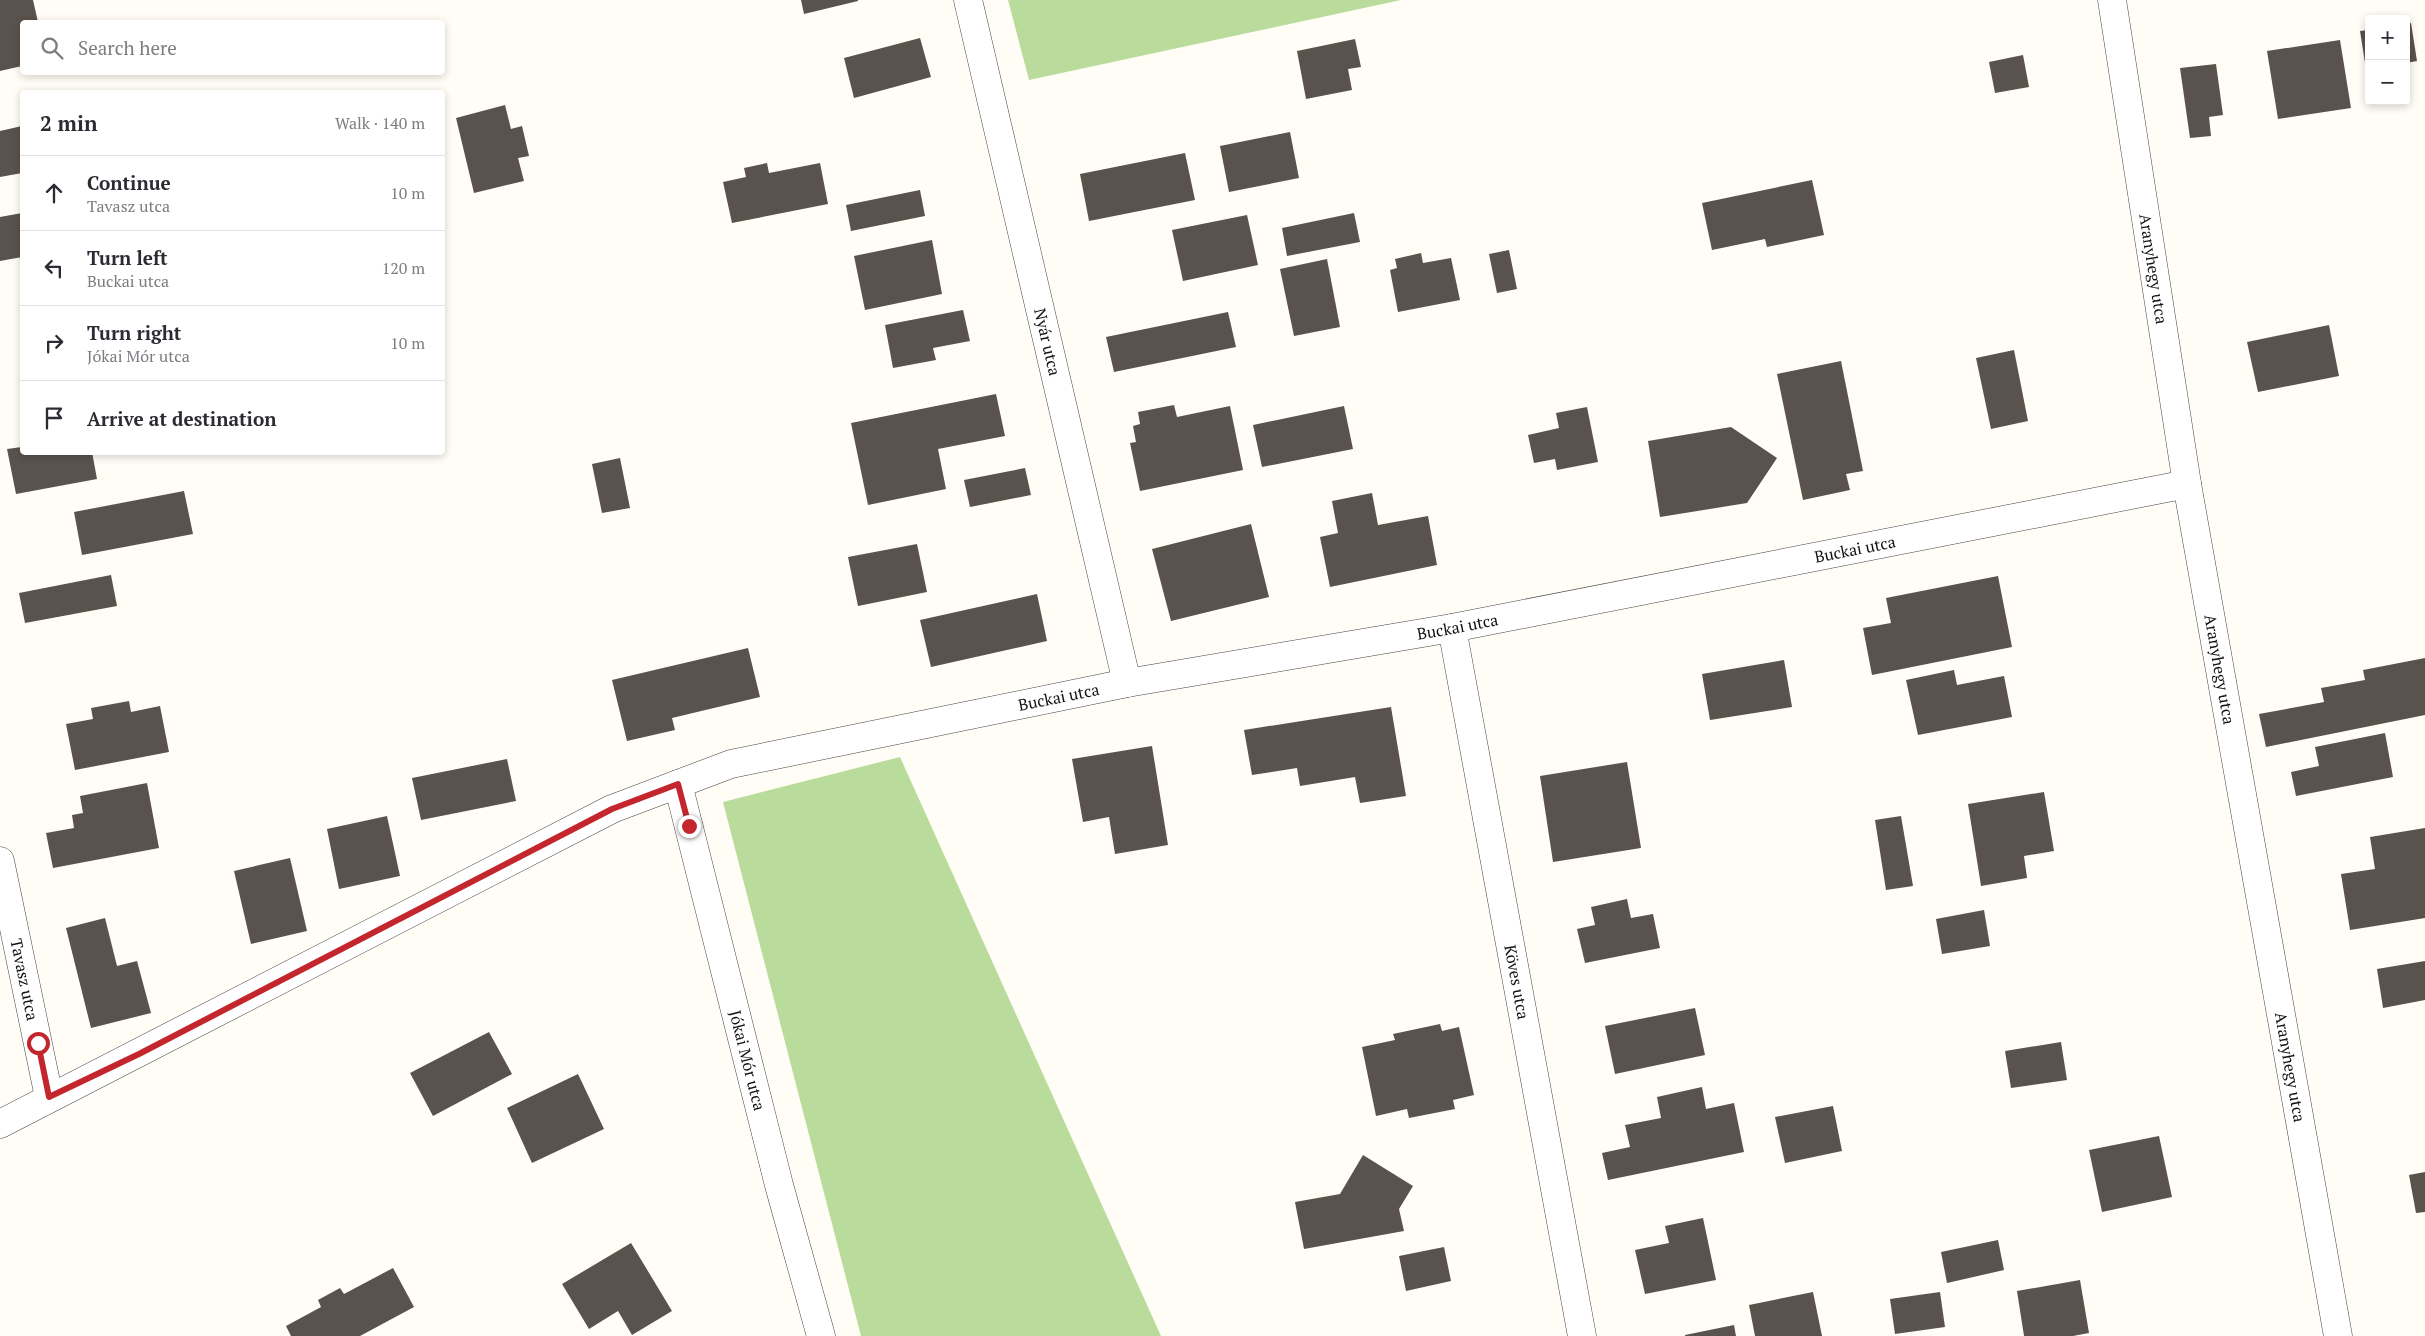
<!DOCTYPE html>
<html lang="en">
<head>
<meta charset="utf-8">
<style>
  body { margin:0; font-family:"PT Serif",serif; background:#f2f2f3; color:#2b2b33 }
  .controls { position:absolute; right:15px; top:15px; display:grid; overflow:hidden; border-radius:5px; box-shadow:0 2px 8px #0003 }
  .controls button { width:45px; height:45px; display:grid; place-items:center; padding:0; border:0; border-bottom:1px solid #e1e1e2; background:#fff; color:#2b2b33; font:25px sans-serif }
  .stop { position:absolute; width:15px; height:15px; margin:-11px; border:4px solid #c4262e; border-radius:50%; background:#fff }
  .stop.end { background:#c4262e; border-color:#fff; box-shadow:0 1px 5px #0008 }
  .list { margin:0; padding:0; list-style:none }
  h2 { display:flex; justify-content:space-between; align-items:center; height:65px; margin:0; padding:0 20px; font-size:21px }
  h2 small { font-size:16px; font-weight:400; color:#7c7c81 }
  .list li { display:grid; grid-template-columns:32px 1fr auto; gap:15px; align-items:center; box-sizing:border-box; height:75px; padding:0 20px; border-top:1px solid #e1e1e2 }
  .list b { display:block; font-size:19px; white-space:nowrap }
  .list p { margin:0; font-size:16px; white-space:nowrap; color:#7c7c81 }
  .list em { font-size:16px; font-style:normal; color:#7c7c81 }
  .icon { flex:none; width:28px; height:28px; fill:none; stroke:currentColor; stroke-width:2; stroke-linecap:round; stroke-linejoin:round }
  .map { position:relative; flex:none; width:2425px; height:1336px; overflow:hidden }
  .search { position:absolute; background:#fff; box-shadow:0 2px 8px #0003; left:20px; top:20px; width:425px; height:55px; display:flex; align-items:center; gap:12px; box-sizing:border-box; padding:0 18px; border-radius:5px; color:#7c7c81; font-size:19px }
  .panel { position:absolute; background:#fff; box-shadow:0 2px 8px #0003; left:20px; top:90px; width:425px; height:365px; border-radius:5px }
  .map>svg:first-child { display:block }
  .forest { fill:#b9dc9c }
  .building { fill:#5a524d }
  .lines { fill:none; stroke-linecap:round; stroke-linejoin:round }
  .minor-casing { stroke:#444; stroke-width:29 }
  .minor { stroke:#fff; stroke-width:28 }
  .route { stroke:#c4262e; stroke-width:6 }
  .labels { text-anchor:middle; stroke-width:5; stroke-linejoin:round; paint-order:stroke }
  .street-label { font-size:16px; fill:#111; stroke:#fff }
</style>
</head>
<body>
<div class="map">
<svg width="2425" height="1336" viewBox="0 0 2425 1336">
  <rect width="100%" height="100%" fill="#fffdf5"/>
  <g class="forest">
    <polygon points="1008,0 1401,0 1029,80"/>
    <polygon points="900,757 1161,1336 861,1336 723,802"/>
  </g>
  <g class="building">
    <polygon points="0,0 33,0 38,22 22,22 22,66 0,71"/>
    <polygon points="801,0 858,0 858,1 804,14"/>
    <polygon points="2411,23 2417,61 2406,63 2406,24"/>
    <polygon points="2369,30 2369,69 2366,69 2360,31"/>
    <polygon points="920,38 931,77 854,98 844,58"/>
    <polygon points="1355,39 1361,67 1348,69 1352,90 1306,99 1297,51"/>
    <polygon points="2340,40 2351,108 2278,119 2267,51"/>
    <polygon points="2023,55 2029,87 1995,93 1989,62"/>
    <polygon points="2216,64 2223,115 2209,117 2211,136 2190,138 2180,68"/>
    <polygon points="505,105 511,129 522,126 529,156 518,158 524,181 474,193 456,118"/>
    <polygon points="22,126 22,173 0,177 0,131"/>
    <polygon points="1290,132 1299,178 1229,192 1220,146"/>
    <polygon points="1185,153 1195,200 1089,221 1080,174"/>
    <polygon points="767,163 769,173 820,163 828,204 732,223 723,182 746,177 744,168"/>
    <polygon points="1812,180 1824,235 1767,247 1765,239 1712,250 1702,203"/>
    <polygon points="920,190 925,216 851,231 846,205"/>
    <polygon points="22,213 22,257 0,261 0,217"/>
    <polygon points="1354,213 1360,242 1287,256 1282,228"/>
    <polygon points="1247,215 1258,265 1183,281 1172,230"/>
    <polygon points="932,240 942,294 865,310 854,256"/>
    <polygon points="1509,250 1517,289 1497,293 1489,254"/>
    <polygon points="1421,253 1423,263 1451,258 1460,300 1398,312 1390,270 1397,268 1395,259"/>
    <polygon points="1327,259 1340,327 1294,336 1280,269"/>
    <polygon points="963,310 970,341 933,348 936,360 893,368 885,325"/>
    <polygon points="1228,312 1236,347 1114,372 1106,337"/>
    <polygon points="2329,325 2339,376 2258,392 2247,342"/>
    <polygon points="2014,350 2028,421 1991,429 1976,358"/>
    <polygon points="1841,361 1863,471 1846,474 1850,490 1803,500 1777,374"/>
    <polygon points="996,394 1005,436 938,449 946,489 868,505 851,423"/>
    <polygon points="1174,405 1177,417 1230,406 1243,470 1140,491 1130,443 1136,442 1133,426 1140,424 1138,412"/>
    <polygon points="1344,406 1353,449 1262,467 1253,425"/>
    <polygon points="1587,407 1598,462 1557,470 1555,459 1534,463 1528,435 1559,428 1556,413"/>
    <polygon points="1731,427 1777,458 1747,503 1660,517 1648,441"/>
    <polygon points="22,447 22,452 92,452 97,479 16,494 7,449"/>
    <polygon points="620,458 630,508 602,513 592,464"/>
    <polygon points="1025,468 1031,495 970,507 964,480"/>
    <polygon points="184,491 193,534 82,555 74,512"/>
    <polygon points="1372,493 1378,525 1428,516 1437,565 1330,587 1320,537 1338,533 1332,501"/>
    <polygon points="1251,524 1269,597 1171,621 1152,549"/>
    <polygon points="917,544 927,592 858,606 848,557"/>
    <polygon points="111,575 117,606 25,623 19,593"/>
    <polygon points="1998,576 2012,647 1872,675 1863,628 1891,623 1886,598"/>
    <polygon points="1037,594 1047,641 931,667 920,620"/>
    <polygon points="748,648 760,697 672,718 675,730 627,741 612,680"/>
    <polygon points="2425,658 2425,715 2266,747 2259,714 2324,702 2321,688 2365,680 2363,670"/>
    <polygon points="1784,660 1792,707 1710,720 1702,674"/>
    <polygon points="1954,670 1957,685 2004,676 2012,717 1918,735 1906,680"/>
    <polygon points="129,701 131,712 160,706 169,752 75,770 66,724 93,719 91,708"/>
    <polygon points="1391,707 1406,796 1360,803 1355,777 1300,786 1297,768 1252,775 1244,730"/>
    <polygon points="2385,733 2393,777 2296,796 2291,772 2319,766 2315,747"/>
    <polygon points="1152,746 1168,845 1115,854 1109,817 1083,822 1072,759"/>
    <polygon points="507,759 516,801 421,820 412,778"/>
    <polygon points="1627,762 1641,848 1553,862 1540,776"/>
    <polygon points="147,783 159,848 53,868 46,833 74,828 72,815 83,813 80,796"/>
    <polygon points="2044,792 2054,851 2024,856 2027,878 1981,886 1968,804"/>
    <polygon points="387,816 400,876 339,889 327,829"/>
    <polygon points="1901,816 1913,886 1886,890 1875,820"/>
    <polygon points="2425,828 2425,918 2350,930 2341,874 2375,869 2370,837"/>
    <polygon points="290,858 307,931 251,944 234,871"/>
    <polygon points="1627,899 1631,918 1653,914 1660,948 1585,963 1577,929 1595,925 1591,907"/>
    <polygon points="1984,910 1990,946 1942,954 1936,919"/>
    <polygon points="105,918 117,966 137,961 151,1013 91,1028 66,928"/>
    <polygon points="2425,961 2425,1000 2383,1008 2377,969"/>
    <polygon points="1695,1008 1705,1055 1615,1074 1605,1026"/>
    <polygon points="1440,1024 1442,1031 1459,1027 1474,1095 1453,1100 1455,1109 1409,1118 1407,1109 1376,1116 1362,1047 1395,1040 1393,1034"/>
    <polygon points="489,1032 512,1074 433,1116 410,1073"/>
    <polygon points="2061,1042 2067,1080 2011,1088 2005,1051"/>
    <polygon points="578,1074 604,1129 532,1163 507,1108"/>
    <polygon points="1702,1087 1706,1109 1734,1103 1744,1152 1608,1180 1602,1153 1630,1147 1625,1125 1661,1118 1657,1097"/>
    <polygon points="1833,1106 1842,1151 1785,1163 1775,1117"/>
    <polygon points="2159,1136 2172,1197 2102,1212 2089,1150"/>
    <polygon points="1363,1155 1413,1186 1399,1209 1404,1231 1304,1249 1295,1202 1340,1194"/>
    <polygon points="2425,1172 2425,1212 2416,1213 2409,1175"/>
    <polygon points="1703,1218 1716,1280 1645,1294 1635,1250 1669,1243 1665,1226"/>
    <polygon points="1998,1240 2004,1270 1947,1283 1941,1252"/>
    <polygon points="631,1243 672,1311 632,1335 618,1311 589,1329 562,1284"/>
    <polygon points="1444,1247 1451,1281 1406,1291 1399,1256"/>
    <polygon points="393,1268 414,1307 360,1336 291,1336 286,1326 321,1307 318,1300 340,1288 344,1294"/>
    <polygon points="2080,1280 2089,1333 2073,1336 2024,1336 2017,1291"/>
    <polygon points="1813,1292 1822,1336 1755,1336 1749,1305"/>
    <polygon points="1940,1292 1945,1327 1895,1334 1890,1299"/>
    <polygon points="1734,1325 1736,1336 1685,1336 1685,1335"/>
  </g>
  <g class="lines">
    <defs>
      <g id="minor">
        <path id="s1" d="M968 0 1127 683"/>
        <path id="s2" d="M2112 0 2187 484 2338 1336"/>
        <path id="s3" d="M1452 628 1582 1336"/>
        <path id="s4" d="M678 784 779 1185 821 1336"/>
        <path id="s5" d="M0 861 49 1097"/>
        <path id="s6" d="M0 1124 612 809 731 764 1127 683 1452 628 2187 484"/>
      </g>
    </defs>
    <use href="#minor" class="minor-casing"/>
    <use href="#minor" class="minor"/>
  </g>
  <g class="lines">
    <polyline class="route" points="38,1043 49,1097 139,1054 612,809 678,784 689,826"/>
  </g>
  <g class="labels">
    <g class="street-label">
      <text dy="6" stroke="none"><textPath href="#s2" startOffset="272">Aranyhegy utca</textPath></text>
      <text dy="6" stroke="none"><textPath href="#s1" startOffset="351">Nyár utca</textPath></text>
      <text dy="6" stroke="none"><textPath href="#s6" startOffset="1960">Buckai utca</textPath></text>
      <text dy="6" stroke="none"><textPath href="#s6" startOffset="1555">Buckai utca</textPath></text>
      <text dy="6" stroke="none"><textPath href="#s2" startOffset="678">Aranyhegy utca</textPath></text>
      <text dy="6" stroke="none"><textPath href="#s6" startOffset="1150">Buckai utca</textPath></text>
      <text dy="6" stroke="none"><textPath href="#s5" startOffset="121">Tavasz utca</textPath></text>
      <text dy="6" stroke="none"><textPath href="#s3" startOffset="360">Köves utca</textPath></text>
      <text dy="6" stroke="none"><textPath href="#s4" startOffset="285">Jókai Mór utca</textPath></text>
      <text dy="6" stroke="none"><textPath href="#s2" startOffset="1082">Aranyhegy utca</textPath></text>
    </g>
  </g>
</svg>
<div class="controls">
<button>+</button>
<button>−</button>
</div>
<div class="stop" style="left:38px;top:1043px"></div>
<div class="stop end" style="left:689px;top:826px"></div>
<div class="search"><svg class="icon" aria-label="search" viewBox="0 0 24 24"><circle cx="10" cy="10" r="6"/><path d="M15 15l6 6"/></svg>Search here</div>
<section class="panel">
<h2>2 min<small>Walk · 140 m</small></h2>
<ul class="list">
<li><svg class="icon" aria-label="ahead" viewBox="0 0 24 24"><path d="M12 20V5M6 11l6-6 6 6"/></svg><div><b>Continue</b><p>Tavasz utca</p></div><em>10 m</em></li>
<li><svg class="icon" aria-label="left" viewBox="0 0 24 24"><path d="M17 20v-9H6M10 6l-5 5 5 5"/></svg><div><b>Turn left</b><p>Buckai utca</p></div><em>120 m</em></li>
<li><svg class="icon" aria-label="right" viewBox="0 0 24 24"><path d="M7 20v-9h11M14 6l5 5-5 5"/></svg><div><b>Turn right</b><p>Jókai Mór utca</p></div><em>10 m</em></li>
<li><svg class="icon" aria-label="arrive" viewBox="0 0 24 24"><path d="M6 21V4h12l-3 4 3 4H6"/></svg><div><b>Arrive at destination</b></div></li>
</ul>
</section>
</div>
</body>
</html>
